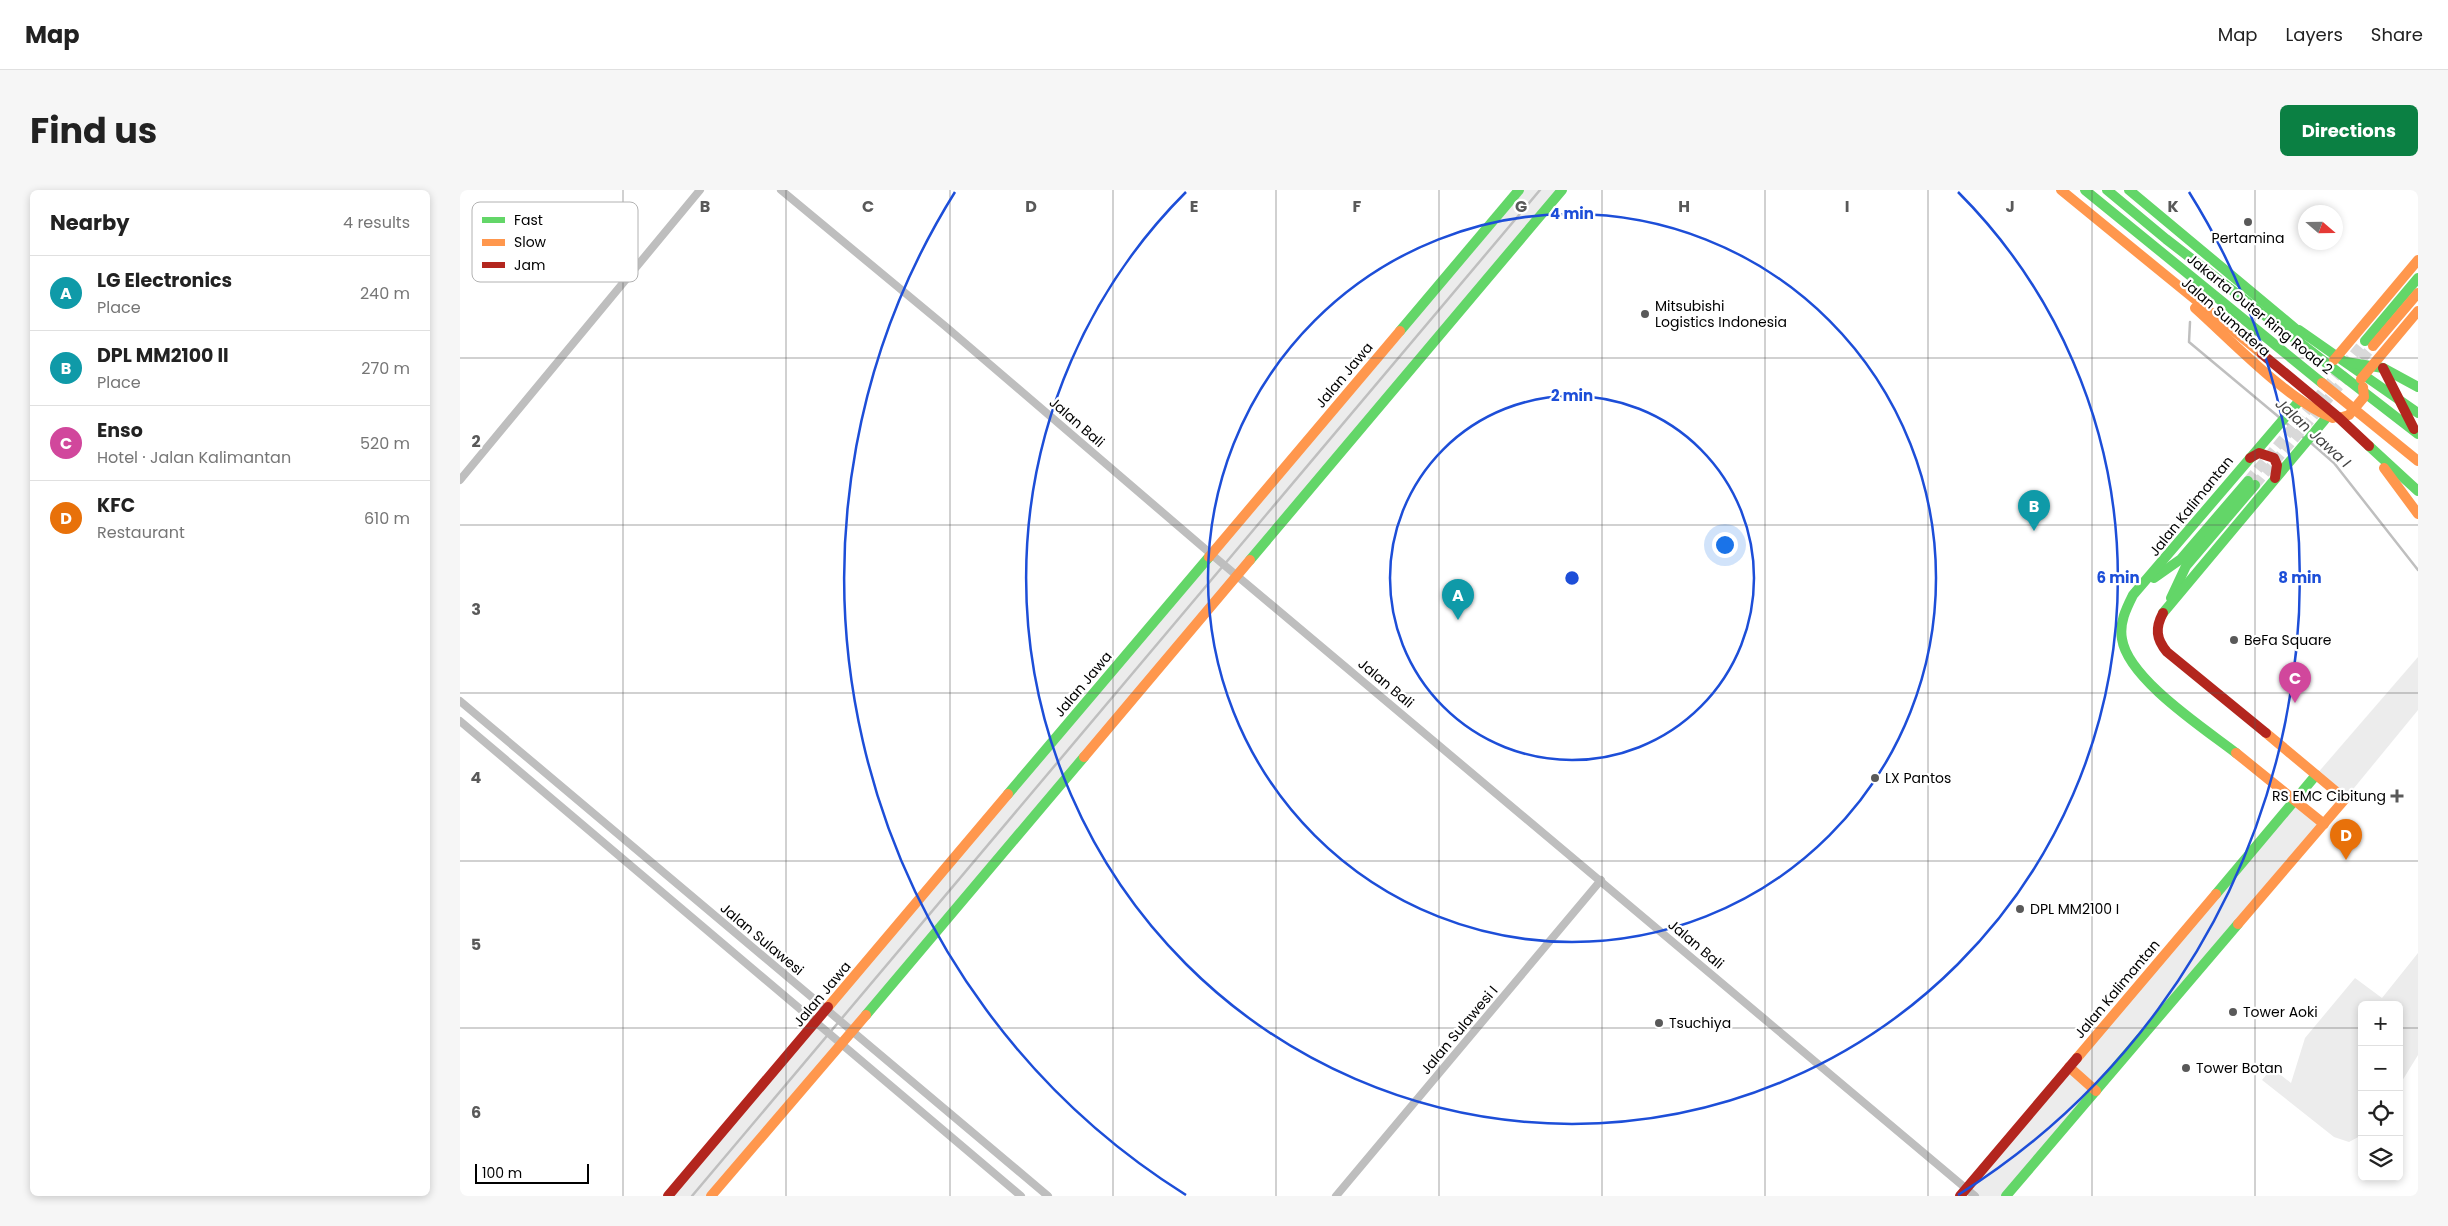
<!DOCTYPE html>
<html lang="en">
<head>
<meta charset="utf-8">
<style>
  body { margin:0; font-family:Poppins,sans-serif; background:#f6f6f6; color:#222 }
  .controls { position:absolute; right:15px; bottom:15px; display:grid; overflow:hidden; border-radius:8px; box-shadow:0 2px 8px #0003 }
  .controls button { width:45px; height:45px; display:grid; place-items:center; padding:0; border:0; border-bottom:1px solid #e0e0e0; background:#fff; color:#222; font:25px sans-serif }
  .compass { position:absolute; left:1838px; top:15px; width:45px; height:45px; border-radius:50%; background:#fff; box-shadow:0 2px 8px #0003; rotate:110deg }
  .scale { position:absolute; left:15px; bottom:12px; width:114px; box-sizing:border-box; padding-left:5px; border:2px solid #000; border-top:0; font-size:14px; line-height:18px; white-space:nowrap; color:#000; -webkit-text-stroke:4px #fff; paint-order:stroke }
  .you { position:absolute; left:1264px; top:354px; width:18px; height:18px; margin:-12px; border:4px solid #fff; border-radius:50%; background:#1a73e8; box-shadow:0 0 0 8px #1a73e833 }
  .badge { display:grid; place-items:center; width:32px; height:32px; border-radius:50%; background:#0b8043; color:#fff; font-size:16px; font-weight:700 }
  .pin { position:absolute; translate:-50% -41px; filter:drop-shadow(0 1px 2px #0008) }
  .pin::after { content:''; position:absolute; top:26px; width:18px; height:15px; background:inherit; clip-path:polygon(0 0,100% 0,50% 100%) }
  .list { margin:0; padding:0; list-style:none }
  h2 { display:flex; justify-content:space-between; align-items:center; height:65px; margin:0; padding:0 20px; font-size:21px }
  h2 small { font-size:16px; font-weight:400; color:#767676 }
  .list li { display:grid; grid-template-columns:32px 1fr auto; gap:15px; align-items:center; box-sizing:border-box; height:75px; padding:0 20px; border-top:1px solid #e0e0e0 }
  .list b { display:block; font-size:19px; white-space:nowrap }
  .list p { margin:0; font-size:16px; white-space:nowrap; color:#767676 }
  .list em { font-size:16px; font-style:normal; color:#767676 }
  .icon { flex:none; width:28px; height:28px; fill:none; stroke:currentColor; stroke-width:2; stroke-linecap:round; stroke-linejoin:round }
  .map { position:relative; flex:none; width:1958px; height:1006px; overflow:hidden; border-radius:8px }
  header { display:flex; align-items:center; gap:30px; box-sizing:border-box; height:70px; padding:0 25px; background:#fff; border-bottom:1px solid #e0e0e0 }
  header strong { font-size:24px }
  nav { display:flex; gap:28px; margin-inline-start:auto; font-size:18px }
  .intro { display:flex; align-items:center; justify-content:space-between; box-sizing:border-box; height:120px; padding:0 30px }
  h1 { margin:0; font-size:35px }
  .button { padding:12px 22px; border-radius:8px; background:#0b8043; color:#fff; font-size:18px; font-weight:700 }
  main { display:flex; gap:30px; padding:0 30px }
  aside { flex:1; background:#fff; border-radius:8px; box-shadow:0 2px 8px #0003 }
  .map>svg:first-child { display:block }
  .green { fill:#ececec }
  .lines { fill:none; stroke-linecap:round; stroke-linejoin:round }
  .stream { stroke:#bfbfbf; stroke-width:2.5 }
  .secondary-tunnel { stroke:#d9d9d9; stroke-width:10; stroke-dasharray:10 5; stroke-linecap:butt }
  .street { stroke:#bebebe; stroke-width:8 }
  .fast { stroke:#63d668; stroke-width:10 }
  .slow { stroke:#ff974d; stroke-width:10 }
  .jam { stroke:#b3261e; stroke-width:10 }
  .grid { fill:none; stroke:#595959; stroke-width:1; stroke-opacity:0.55 }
  .ring { fill:none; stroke:#1d4ed8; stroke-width:2.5 }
  .poi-dot { fill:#595959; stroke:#fff; stroke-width:2 }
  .labels { text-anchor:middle; stroke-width:4.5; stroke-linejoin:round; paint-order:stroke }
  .poi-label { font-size:14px; fill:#000; stroke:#fff; text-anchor:start }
  .street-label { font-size:14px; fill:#000; stroke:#fff }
  .water-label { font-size:15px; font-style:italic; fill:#444; stroke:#fff }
  .key { fill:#fff; stroke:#b2b2b2; stroke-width:1 }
  .key-label { font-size:14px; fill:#000 }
  .grid-label { font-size:16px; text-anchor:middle; font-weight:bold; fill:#595959; stroke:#fff; stroke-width:4.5; stroke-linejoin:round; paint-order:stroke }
  .centre { fill:#1d4ed8; stroke:#fff; stroke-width:2.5 }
  .ring-label { font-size:15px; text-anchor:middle; font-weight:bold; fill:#1d4ed8; stroke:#fff; stroke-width:4.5; stroke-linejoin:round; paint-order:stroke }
</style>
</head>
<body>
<header>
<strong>Map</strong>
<nav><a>Map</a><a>Layers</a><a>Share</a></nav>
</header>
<div class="intro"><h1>Find us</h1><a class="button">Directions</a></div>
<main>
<aside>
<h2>Nearby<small>4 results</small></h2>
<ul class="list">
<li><span class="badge" style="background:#0f9aa8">A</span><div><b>LG Electronics</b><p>Place</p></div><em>240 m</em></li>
<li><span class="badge" style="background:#0f9aa8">B</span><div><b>DPL MM2100 II</b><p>Place</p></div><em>270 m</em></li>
<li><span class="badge" style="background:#d1479c">C</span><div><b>Enso</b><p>Hotel · Jalan Kalimantan</p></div><em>520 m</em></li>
<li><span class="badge" style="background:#e8710a">D</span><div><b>KFC</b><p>Restaurant</p></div><em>610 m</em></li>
</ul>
</aside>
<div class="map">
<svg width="1958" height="1006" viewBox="0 0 1958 1006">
  <rect width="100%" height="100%" fill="#fff"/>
  <g class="green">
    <polygon points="1059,0 1102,0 393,841 367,819"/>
    <polygon points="1958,467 1958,520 1885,609 1856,585"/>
    <polygon points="1835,610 1864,634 1545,1006 1500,1006"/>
    <polygon points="1958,763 1958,865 1939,896 1939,815 1902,815 1902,945 1889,952 1874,947 1802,890 1812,878 1831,893 1845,848 1895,788 1922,808"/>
    <polygon points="356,832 382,854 251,1006 208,1006"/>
  </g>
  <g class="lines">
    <g class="stream">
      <polyline points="1730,132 1729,152 1820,228"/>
      <polyline points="1825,232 1845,249"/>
      <polyline points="1850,252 1874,273 1958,380"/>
      <polyline points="232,1006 1080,0"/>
    </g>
    <g class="secondary-tunnel">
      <polyline points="1788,291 1905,151"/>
      <polyline points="1795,295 1913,156"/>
    </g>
    <g class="street">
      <polyline points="321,0 485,136 751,364 1515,1006"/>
      <polyline points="0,290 240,0"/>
      <polyline points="0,511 588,1006"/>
      <polyline points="0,531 561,1006"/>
      <polyline points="876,1006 1141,690"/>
    </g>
    <g class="fast">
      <polyline points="1625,0 1862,193"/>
      <polyline points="1647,0 1706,49 1958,244"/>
      <polyline points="1669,0 1843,145"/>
      <polyline points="1839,140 1958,223"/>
      <polyline points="940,141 1059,0"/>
      <polyline points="1905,151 1958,88"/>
      <polyline points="1886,172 1923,178 1958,197"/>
      <polyline points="1909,256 1958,301"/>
      <polyline points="790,370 1102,0"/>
      <polyline points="1694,388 1721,369 1788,291"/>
      <polyline points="1711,408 1726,376 1795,295"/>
      <polyline points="1703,423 1867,227"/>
      <path d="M1776 563C1745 539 1668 489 1662 449 1659 433 1666 419 1673 405L1840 210"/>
      <polyline points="548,604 749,367"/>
      <polyline points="1756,704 1856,585"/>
      <polyline points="406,825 624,567"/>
      <polyline points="1546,1006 1778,734"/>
    </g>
    <g class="slow">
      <polyline points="1601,0 1802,164"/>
      <path d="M1735 118C1772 151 1828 211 1873 228"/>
      <polyline points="1913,156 1958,103"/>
      <polyline points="1874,170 1958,70"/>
      <polyline points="1901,189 1958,121"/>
      <polyline points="1862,193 1958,271"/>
      <polyline points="1879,228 1889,225 1904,207 1903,197"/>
      <polyline points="1924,278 1958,324"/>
      <polyline points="749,367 940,141"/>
      <polyline points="1776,563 1864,634"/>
      <polyline points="624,567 790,370"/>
      <polyline points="1778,734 1885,609 1806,543"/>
      <polyline points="368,817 548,604"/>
      <polyline points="1617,868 1756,704"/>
      <polyline points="1609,877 1636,901"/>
      <polyline points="251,1006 406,825"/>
    </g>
    <g class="jam">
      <polyline points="1802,164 1877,226 1909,256"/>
      <polyline points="1923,178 1954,239"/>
      <polyline points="1790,268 1799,263 1814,268 1817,275 1815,288"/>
      <path d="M1703 423C1695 438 1696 449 1707 462L1806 543"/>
      <polyline points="208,1006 368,817"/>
      <polyline points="1500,1006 1617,868"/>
    </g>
  </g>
  <path class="grid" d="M163 0V1006M326 0V1006M490 0V1006M653 0V1006M816 0V1006M979 0V1006M1142 0V1006M1305 0V1006M1468 0V1006M1632 0V1006M1795 0V1006M0 168H1958M0 335H1958M0 503H1958M0 671H1958M0 838H1902M1939 838H1958"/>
  <g class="ring">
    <circle cx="1112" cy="388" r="182"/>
    <circle cx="1112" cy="388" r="364"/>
    <path d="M1498 2A546 546 0 1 1 726 2"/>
    <path d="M726 1005A728 728 0 0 1 495 2M1729 2A728 728 0 0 1 1498 1005"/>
  </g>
  <g class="poi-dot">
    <circle cx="1788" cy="32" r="5"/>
    <circle cx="1185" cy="124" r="5"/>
    <circle cx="1774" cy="450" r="5"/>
    <circle cx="1415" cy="588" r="5"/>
    <path d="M1934.5 598.5h5v5h5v5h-5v5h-5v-5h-5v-5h5z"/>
    <circle cx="1560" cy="719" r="5"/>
    <circle cx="1773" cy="822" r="5"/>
    <circle cx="1199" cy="833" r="5"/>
    <circle cx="1726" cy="878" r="5"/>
  </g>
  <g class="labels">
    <g class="poi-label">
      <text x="1788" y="53" text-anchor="middle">Pertamina</text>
      <text x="1195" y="121">Mitsubishi<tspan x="1195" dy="16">Logistics Indonesia</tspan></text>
      <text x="1784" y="455">BeFa Square</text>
      <text x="1425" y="593">LX Pantos</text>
      <text x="1926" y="611" text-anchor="end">RS EMC Cibitung</text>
      <text x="1570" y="724">DPL MM2100 I</text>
      <text x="1783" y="827">Tower Aoki</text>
      <text x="1209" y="838">Tsuchiya</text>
      <text x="1736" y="883">Tower Botan</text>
    </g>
    <g class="street-label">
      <text transform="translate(1800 124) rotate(39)" y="5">Jakarta Outer Ring Road 2</text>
      <text transform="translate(1766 127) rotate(41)" y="5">Jalan Sumatera</text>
      <text transform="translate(884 185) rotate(-50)" y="5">Jalan Jawa</text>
      <text transform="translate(617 232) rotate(41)" y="5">Jalan Bali</text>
      <text transform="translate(1731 316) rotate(-51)" y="5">Jalan Kalimantan</text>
      <text transform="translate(926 493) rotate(40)" y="5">Jalan Bali</text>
      <text transform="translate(623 494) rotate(-50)" y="5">Jalan Jawa</text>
      <text transform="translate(302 749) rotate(40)" y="5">Jalan Sulawesi</text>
      <text transform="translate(1236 754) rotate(40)" y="5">Jalan Bali</text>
      <text transform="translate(1657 799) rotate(-50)" y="5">Jalan Kalimantan</text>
      <text transform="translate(362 804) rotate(-50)" y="5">Jalan Jawa</text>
      <text transform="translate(999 840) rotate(-50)" y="5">Jalan Sulawesi I</text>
    </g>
    <g class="water-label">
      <text transform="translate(1853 243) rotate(42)" y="5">Jalan Jawa I</text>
    </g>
  </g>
  <rect x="12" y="12" width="166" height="80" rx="8" class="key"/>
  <rect x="22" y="27" width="23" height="6" fill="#63d668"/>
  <rect x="22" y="49" width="23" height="7" fill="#ff974d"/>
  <rect x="22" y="72" width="23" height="6" fill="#b3261e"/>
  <g class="key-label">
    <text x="54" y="35">Fast</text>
    <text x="54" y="57">Slow</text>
    <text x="54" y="80">Jam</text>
  </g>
  <g class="grid-label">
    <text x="245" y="22">B</text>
    <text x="408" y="22">C</text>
    <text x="571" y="22">D</text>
    <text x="734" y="22">E</text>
    <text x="897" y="22">F</text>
    <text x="1061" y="22">G</text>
    <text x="1224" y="22">H</text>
    <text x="1387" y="22">I</text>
    <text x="1550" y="22">J</text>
    <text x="1713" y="22">K</text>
    <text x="16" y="257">2</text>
    <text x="16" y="425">3</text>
    <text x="16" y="593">4</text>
    <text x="16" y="760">5</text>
    <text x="16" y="928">6</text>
  </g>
  <circle cx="1112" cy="388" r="8" class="centre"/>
  <g class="ring-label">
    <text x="1112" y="29">4 min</text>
    <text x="1112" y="211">2 min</text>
    <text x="1658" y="393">6 min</text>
    <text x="1840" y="393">8 min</text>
  </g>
</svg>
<div class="controls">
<button>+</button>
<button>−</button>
<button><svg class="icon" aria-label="locate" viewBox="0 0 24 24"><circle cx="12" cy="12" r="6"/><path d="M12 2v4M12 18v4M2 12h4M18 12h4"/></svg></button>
<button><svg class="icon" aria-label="layers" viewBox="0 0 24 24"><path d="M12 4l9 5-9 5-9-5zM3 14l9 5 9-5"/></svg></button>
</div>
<svg class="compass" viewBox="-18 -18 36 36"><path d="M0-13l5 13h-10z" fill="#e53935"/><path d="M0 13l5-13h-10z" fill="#767676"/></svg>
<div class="scale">100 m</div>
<div class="you"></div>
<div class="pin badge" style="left:998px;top:430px;background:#0f9aa8">A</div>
<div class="pin badge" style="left:1574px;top:341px;background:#0f9aa8">B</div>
<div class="pin badge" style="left:1835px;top:513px;background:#d1479c">C</div>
<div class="pin badge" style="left:1886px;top:670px;background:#e8710a">D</div>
</div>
</main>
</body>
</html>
